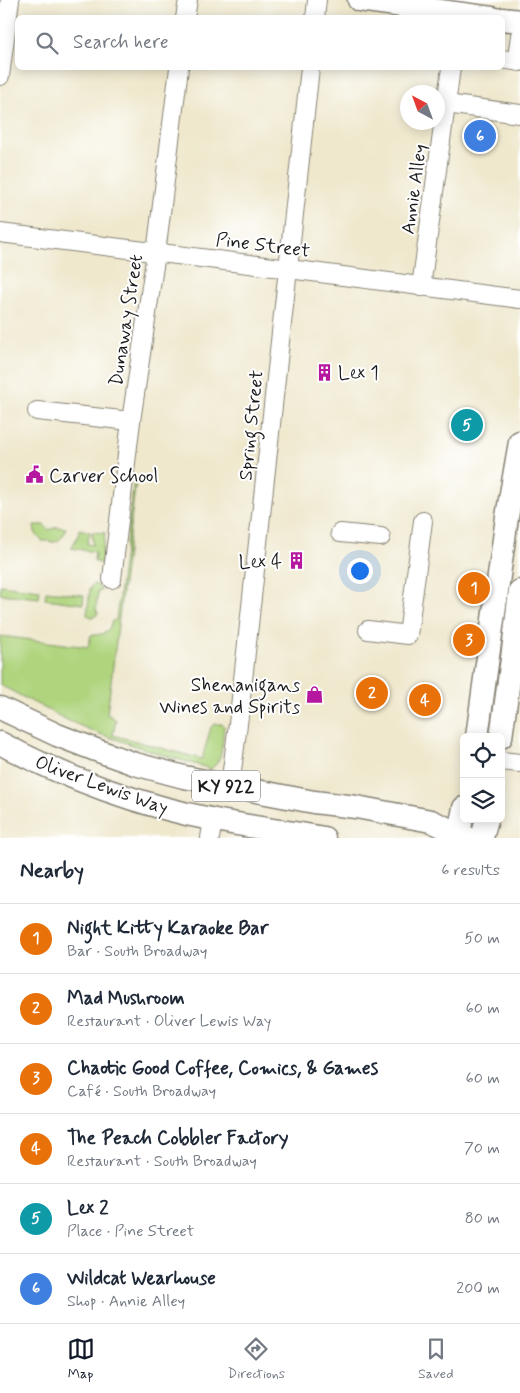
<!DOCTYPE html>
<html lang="en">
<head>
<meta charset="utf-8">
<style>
  body { margin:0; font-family:Mynerve,sans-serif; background:#f6f6f7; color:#1f2937 }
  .controls { position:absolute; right:15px; bottom:15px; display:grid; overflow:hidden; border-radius:8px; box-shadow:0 2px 12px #0003 }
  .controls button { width:45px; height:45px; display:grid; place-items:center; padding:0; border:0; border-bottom:1px solid #e0e1e3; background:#fff; color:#1f2937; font:25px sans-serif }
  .compass { position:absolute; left:400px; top:85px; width:45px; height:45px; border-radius:50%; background:#fff; box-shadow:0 2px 12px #0003; rotate:319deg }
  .you { position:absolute; left:359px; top:570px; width:18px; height:18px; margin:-12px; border:4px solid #fff; border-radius:50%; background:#1a73e8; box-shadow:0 0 0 8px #1a73e833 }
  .badge { display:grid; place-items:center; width:32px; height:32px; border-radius:50%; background:#111827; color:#fff; font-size:16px; font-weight:700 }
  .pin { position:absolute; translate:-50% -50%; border:2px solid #fff; box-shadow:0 1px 5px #0006 }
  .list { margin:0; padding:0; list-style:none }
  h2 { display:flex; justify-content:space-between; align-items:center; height:65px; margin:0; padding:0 20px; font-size:21px }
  h2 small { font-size:16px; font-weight:400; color:#747a83 }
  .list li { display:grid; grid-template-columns:32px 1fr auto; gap:15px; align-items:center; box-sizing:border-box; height:70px; padding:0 20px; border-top:1px solid #e0e1e3 }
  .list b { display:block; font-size:19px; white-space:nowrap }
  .list p { margin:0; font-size:16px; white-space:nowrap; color:#747a83 }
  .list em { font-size:16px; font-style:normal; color:#747a83 }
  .icon { flex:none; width:28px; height:28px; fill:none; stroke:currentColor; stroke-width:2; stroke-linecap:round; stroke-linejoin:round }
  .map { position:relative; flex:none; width:520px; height:838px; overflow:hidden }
  .search { position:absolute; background:#fff; box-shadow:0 2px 12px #0003; left:15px; right:15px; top:15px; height:55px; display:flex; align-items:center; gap:12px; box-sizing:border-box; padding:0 18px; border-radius:8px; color:#747a83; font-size:19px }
  .sheet { height:485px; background:#fff }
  nav { display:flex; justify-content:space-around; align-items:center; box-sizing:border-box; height:70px; border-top:1px solid #e0e1e3; background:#fff; font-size:14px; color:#747a83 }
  nav a { display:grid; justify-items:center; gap:2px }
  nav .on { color:#111827 }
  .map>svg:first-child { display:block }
  .green { fill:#afd47d; stroke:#66784c }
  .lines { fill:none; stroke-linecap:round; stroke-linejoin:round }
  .minor-casing { stroke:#868274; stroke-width:20 }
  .major-casing { stroke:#868274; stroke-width:25 }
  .minor { stroke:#fff; stroke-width:18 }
  .major { stroke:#fff; stroke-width:22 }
  .labels { text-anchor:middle; stroke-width:4; stroke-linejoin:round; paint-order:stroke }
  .shield { fill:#fff; stroke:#606060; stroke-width:1 }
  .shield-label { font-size:18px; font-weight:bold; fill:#1c1c1c }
  .street-label { font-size:19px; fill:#1c1c1c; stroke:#fff }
  .poi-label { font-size:19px; fill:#1c1c1c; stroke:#fff; text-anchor:start }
</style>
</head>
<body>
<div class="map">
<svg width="520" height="838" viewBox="0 0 520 838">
  <rect width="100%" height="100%" fill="#fff"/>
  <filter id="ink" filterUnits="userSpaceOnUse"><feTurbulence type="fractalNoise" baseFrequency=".02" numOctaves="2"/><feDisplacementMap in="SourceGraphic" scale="10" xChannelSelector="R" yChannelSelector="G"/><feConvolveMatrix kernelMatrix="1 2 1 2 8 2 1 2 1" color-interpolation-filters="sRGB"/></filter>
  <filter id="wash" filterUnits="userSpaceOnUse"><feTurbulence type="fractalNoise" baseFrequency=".0096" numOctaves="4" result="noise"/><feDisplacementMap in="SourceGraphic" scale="20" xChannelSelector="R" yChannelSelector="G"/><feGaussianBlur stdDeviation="1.12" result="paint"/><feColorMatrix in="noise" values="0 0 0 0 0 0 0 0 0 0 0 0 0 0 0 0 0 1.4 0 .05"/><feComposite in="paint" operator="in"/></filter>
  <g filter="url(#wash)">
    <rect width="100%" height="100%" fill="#efe8cd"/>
    <g class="green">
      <path d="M134 480H136L107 714 116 720 113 735 202 759 211 727 215 724H222L224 726C222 741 224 759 211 769L160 754 100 734 69 721 0 685V636L88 647 91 635C103 635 109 633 112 621L116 620Z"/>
      <path d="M34 525H44L49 530 57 527 66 528C64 535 60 543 51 542V541H42C37 536 34 532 34 525Z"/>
      <polygon points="79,529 90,532 87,544 93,545 92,532 105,533 101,564 94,561 95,552 71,548 78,536"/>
      <polygon points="93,584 98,585 101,591 98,591 96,611 98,612 97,615 92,617 87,615 90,588"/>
      <polygon points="0,585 40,590 39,598 0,594"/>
      <polygon points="46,591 84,595 83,604 45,599"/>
    </g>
  </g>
  <g filter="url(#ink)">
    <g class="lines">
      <defs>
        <g id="minor">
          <polyline points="185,18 188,0"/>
          <polyline points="315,18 317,0"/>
          <polyline points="517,58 520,35"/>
          <polyline points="502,59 520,62"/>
          <polyline points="0,76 10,0"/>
          <polyline points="446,104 520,114"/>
          <polyline points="0,233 289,269 520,299"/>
          <polyline points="421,287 451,68"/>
          <polyline points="37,411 131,421"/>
          <polyline points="340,533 381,537"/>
          <polyline points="112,579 131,421 156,253 179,68"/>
          <polyline points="368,630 408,635 423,521"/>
          <polyline points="501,761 520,763"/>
          <polyline points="230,786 239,716 310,68"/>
          <polyline points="210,838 213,820"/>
        </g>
        <g id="major">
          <polyline points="359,0 492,18"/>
          <polyline points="502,19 520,21"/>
          <polyline points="0,708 57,735 96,750 135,764 184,777 230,786 314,802 356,807 431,821 468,838"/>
          <polyline points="477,737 507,517 520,442"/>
          <polyline points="501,737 512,659 520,591"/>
          <path d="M0 743C65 778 142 806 215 820 251 827 288 832 324 838"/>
          <polyline points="458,838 464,808"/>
          <polyline points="482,838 487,819"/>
        </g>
      </defs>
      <use href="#minor" class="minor-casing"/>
      <use href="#major" class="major-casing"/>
      <use href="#minor" class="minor"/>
      <use href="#major" class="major"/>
    </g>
  </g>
  <defs>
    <symbol id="building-bare" viewBox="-9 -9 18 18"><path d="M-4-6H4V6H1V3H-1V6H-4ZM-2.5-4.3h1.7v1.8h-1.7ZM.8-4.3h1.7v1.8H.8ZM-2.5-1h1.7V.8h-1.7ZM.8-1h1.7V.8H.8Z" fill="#b5179e" stroke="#fff" stroke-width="2.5" paint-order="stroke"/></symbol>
    <symbol id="civic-bare" viewBox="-9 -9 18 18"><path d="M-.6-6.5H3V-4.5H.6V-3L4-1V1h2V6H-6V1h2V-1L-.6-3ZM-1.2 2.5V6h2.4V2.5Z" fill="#b5179e" stroke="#fff" stroke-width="2.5" paint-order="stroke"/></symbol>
    <symbol id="shop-bare" viewBox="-9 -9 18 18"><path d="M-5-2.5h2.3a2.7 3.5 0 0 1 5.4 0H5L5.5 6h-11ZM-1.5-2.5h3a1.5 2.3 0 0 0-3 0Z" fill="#b5179e" stroke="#fff" stroke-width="2.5" paint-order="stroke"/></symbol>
  </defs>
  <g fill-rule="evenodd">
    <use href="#building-bare" x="312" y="360" width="25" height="25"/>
    <use href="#civic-bare" x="22" y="462" width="25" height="25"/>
    <use href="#building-bare" x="284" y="548" width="25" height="25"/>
    <use href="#shop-bare" x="302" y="682" width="25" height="25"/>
  </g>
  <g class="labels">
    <rect class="shield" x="192" y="770.5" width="68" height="31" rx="4"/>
    <g class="shield-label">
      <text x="226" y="792">KY 922</text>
    </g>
    <g class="street-label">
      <text transform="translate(413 189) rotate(-82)" y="7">Annie Alley</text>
      <text transform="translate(263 244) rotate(7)" y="7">Pine Street</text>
      <text transform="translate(125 320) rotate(-81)" y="7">Dunaway Street</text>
      <text transform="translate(250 425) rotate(-84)" y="7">Spring Street</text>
      <text transform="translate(102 784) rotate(20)" y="7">Oliver Lewis Way</text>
    </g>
    <g class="poi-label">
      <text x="338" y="379">Lex 1</text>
      <text x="49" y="482">Carver School</text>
      <text x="282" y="568" text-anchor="end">Lex 4</text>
      <text x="300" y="691" text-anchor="end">Shenanigans<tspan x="300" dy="22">Wines and Spirits</tspan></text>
    </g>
  </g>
</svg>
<div class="controls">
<button><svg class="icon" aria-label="locate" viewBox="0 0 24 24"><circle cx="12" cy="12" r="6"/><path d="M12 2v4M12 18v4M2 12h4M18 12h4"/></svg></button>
<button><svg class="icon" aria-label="layers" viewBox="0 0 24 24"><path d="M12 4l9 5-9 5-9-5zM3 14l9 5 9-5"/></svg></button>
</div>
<svg class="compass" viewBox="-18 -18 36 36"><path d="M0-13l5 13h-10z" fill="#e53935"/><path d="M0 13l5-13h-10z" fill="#747a83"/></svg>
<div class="you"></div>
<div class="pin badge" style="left:474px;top:588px;background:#e8710a">1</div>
<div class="pin badge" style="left:372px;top:693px;background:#e8710a">2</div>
<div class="pin badge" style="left:469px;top:640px;background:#e8710a">3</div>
<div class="pin badge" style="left:425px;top:700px;background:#e8710a">4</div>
<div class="pin badge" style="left:467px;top:425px;background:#0f9aa8">5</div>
<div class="pin badge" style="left:480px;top:136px;background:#3f7fe0">6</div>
<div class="search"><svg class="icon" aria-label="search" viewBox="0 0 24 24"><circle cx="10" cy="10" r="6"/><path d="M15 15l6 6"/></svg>Search here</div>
</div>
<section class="sheet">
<h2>Nearby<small>6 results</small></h2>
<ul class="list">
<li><span class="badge" style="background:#e8710a">1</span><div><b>Night Kitty Karaoke Bar</b><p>Bar · South Broadway</p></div><em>50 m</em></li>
<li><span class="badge" style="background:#e8710a">2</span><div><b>Mad Mushroom</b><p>Restaurant · Oliver Lewis Way</p></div><em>60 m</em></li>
<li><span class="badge" style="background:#e8710a">3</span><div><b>Chaotic Good Coffee, Comics, &amp; Games</b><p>Café · South Broadway</p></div><em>60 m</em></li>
<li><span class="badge" style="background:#e8710a">4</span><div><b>The Peach Cobbler Factory</b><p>Restaurant · South Broadway</p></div><em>70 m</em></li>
<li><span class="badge" style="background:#0f9aa8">5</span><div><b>Lex 2</b><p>Place · Pine Street</p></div><em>80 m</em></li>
<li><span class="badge" style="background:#3f7fe0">6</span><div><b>Wildcat Wearhouse</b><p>Shop · Annie Alley</p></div><em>200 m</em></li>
</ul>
</section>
<nav>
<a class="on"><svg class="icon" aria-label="map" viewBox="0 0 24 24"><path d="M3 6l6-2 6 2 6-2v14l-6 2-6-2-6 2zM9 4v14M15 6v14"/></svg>Map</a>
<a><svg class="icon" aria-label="directions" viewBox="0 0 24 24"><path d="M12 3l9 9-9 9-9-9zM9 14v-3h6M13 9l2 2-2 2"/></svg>Directions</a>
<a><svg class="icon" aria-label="saved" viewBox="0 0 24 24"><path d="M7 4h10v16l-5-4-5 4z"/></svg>Saved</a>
</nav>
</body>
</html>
